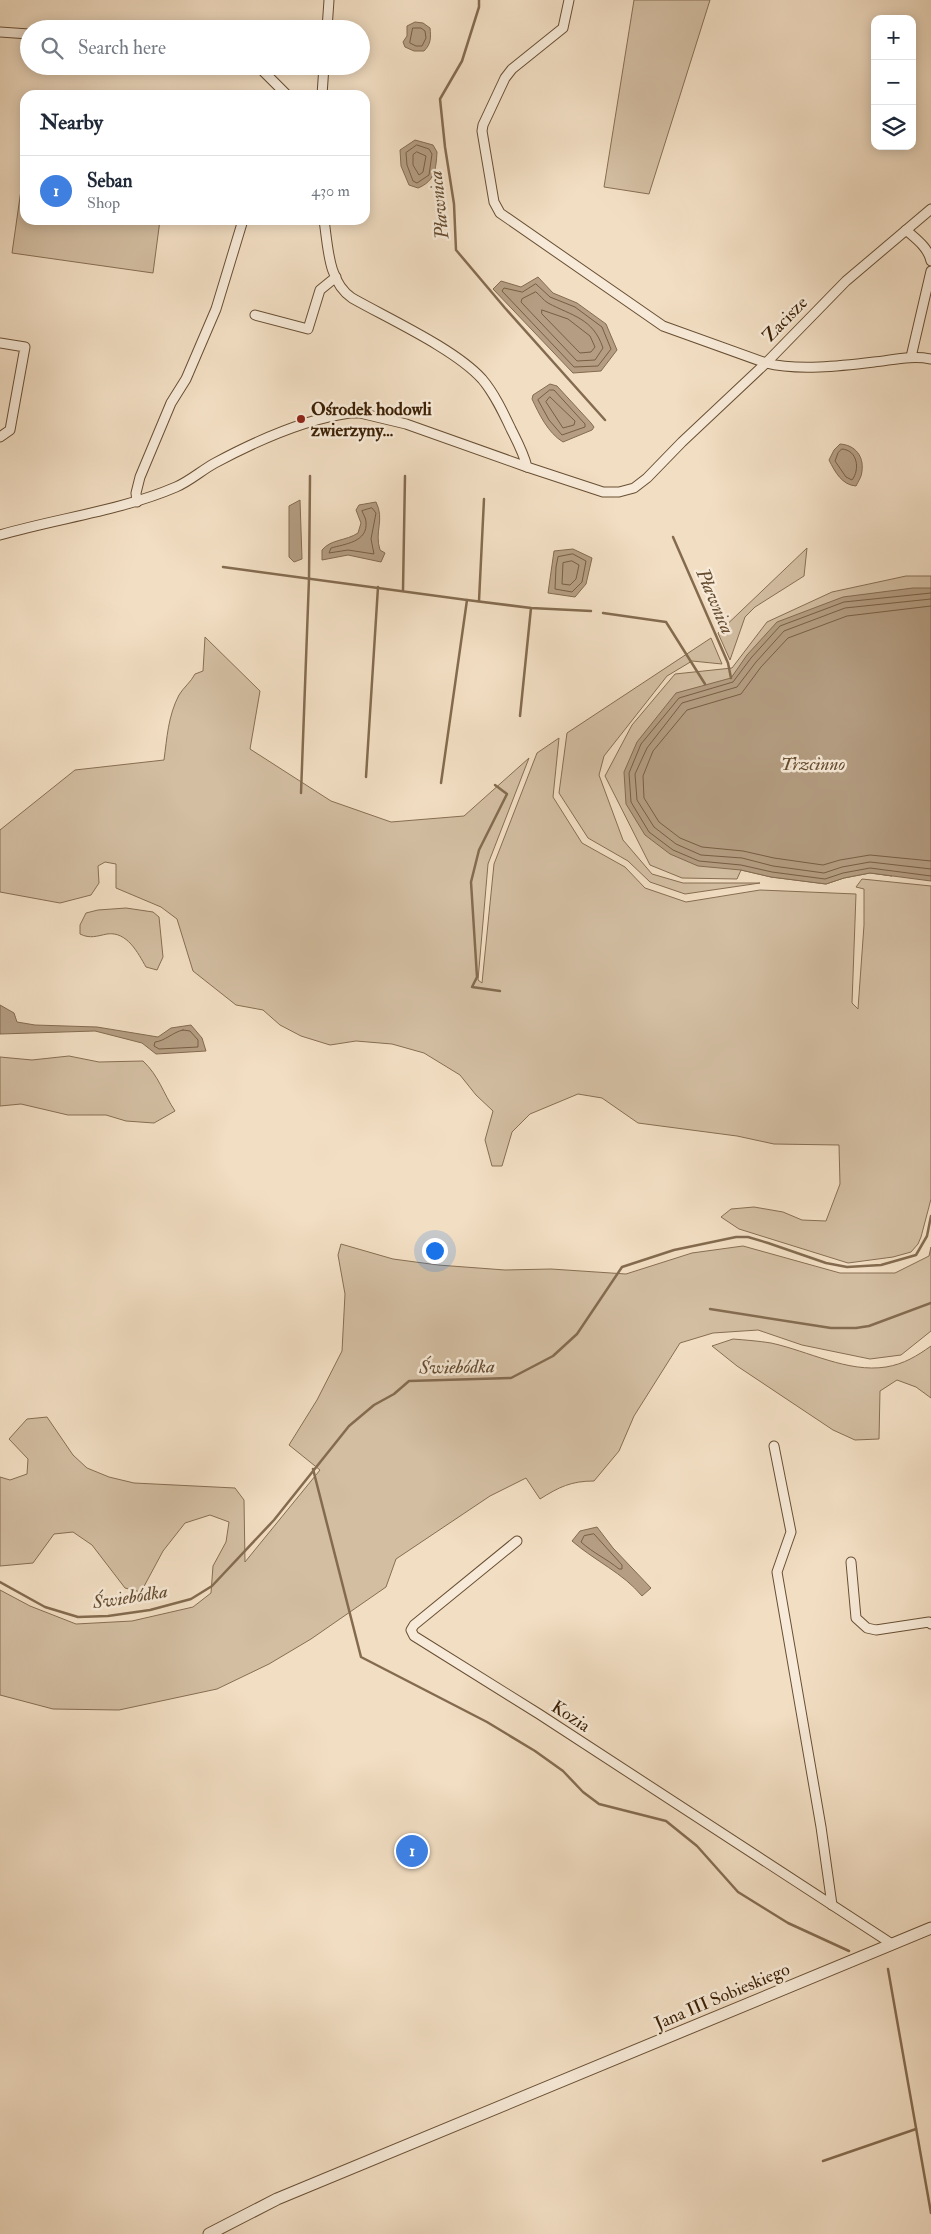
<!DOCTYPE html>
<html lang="en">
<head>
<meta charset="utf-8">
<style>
  body { margin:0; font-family:"IM FELL Double Pica",serif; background:#f2f2f3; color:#1f2937 }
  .controls { position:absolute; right:15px; top:15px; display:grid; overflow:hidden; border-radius:10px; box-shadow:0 2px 12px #0003 }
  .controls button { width:45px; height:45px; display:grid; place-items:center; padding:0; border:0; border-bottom:1px solid #e0e1e3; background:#fff; color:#1f2937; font:25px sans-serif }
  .you { position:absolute; left:434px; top:1250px; width:18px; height:18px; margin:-12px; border:4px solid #fff; border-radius:50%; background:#1a73e8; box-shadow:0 0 0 8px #1a73e833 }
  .badge { display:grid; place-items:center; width:32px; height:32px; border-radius:50%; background:#8f2418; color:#fff; font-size:16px; font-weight:700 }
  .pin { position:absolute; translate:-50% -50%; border:2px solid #fff; box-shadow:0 1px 5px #0006 }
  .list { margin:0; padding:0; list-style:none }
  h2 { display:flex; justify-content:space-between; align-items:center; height:65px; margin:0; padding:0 20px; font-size:21px }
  h2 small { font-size:16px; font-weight:400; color:#747a83 }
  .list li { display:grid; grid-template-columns:32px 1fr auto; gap:15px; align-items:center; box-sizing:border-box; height:70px; padding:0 20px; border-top:1px solid #e0e1e3 }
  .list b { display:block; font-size:19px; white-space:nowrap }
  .list p { margin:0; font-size:16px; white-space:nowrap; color:#747a83 }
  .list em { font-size:16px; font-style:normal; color:#747a83 }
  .icon { flex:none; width:28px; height:28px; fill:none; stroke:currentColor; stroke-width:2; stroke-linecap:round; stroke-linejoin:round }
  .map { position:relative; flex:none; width:931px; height:2234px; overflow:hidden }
  .search { position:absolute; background:#fff; box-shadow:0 2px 12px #0003; left:20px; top:20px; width:350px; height:55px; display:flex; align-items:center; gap:12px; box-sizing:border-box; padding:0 18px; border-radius:28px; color:#747a83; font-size:19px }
  .panel { position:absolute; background:#fff; box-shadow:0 2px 12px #0003; left:20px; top:90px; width:350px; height:135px; border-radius:15px }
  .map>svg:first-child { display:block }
  .green { fill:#d3bea2; stroke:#876e52 }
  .water { fill:#b49d82; stroke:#846b4f }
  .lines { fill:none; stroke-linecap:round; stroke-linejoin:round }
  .shore { stroke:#785e42; stroke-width:1 }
  .stream { stroke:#846b4f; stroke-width:2.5 }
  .minor-casing { stroke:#694f33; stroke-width:11 }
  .tertiary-casing { stroke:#694f33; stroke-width:13 }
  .minor { stroke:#f7ead8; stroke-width:9 }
  .tertiary { stroke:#f7ead8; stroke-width:11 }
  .poi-dot { fill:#8f2418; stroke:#f7ead8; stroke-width:2 }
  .labels { text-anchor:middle; stroke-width:5; stroke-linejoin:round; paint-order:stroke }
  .street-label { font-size:18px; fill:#3b1f03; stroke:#f7ead8 }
  .poi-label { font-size:18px; font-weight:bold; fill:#3b1f03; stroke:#f7ead8; text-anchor:start }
  .water-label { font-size:19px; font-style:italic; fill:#654b2f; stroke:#f7ead8 }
</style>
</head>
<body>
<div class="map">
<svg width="931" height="2234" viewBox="0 0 931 2234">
  <rect width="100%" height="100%" fill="#f2dec3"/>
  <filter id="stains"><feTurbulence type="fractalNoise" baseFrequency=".004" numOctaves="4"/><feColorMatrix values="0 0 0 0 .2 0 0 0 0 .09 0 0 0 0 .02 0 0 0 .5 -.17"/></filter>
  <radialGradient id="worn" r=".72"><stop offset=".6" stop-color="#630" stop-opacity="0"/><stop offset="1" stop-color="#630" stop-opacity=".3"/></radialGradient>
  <g class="green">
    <polygon points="634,0 710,0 649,194 604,187"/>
    <polygon points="25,162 25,220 160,220 153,273 12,253"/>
    <polygon points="807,548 804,576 755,607 745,617 730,660 718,633"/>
    <polygon points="906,576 931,576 931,605 807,862 892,876 870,873 844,878 826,884 771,877 741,870 737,879 682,878 650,865 605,776 632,725 675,674 732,668 767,622 832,592"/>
    <path d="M205 637 260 691 250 749 331 801 391 822 464 816 529 758 488 864 478 980 482 983 494 864 537 753 559 738 553 797 582 843 625 867 645 888 686 902 760 890 856 894 852 1003 858 1009 864 925V889L856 887 862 879 931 886V1199L921 1237 918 1244 911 1252 893 1257 848 1263 739 1229 721 1217 731 1209 754 1207 783 1212 802 1220 826 1221 840 1184 839 1145 774 1144 737 1136 638 1123 602 1098 578 1094 530 1114 512 1132 502 1166H492L485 1140 493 1111 476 1095 460 1075 424 1053 392 1044 356 1041 330 1045 301 1036 280 1025 263 1010 236 1005 193 971 177 919 161 907 116 888V864L105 862 98 866 99 883 91 895 60 903 0 892V830L75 770 164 760C167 738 168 716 179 695 183 688 191 682 195 674L203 671Z"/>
    <polygon points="711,638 722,664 692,661 667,676 604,756 599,775 623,840 652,874 683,883 760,883 685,894 650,882 628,861 588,838 559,793 567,733"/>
    <path d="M126 908 153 912 159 917 163 957 157 970 146 967C138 953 127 931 107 934 97 936 90 939 80 934V925L86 913 98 910Z"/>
    <path d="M69 1056 99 1062 143 1061C159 1076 163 1093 175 1111L154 1123 126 1121 106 1115H68L21 1104 0 1106V1057L32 1060Z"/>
    <path d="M341 1244 393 1259 438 1265 505 1270 551 1269 626 1274 692 1253 743 1246 840 1273H895L929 1256 931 1247V1331L901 1355 870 1359 802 1345 758 1330 713 1333 680 1343 634 1416 619 1451 594 1481C571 1481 559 1487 540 1499L526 1478 490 1496 396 1559 386 1587 311 1639 269 1664 217 1689 119 1710 53 1709 0 1695V1590L30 1606 76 1624 132 1621 193 1607 211 1593 213 1566 226 1542 229 1522 210 1515 185 1523 163 1551 141 1592 125 1588 92 1545 73 1532 54 1534 33 1563 0 1566V1477L10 1480 27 1474 28 1459 9 1439 27 1419 47 1417 73 1455 87 1468 109 1477 134 1483 235 1488 244 1500 245 1562 320 1470 289 1445 317 1400 342 1351 345 1294 338 1255Z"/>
    <path d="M733 1339C745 1340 759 1341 771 1343 808 1351 848 1373 886 1367 904 1364 917 1356 931 1346V1398L916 1387 897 1380 880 1391 879 1439 855 1440 833 1430 737 1366 712 1346Z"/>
  </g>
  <g class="water">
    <path d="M415 22 423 23 430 28C431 38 431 44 424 51H414L405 47 403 42 407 36V26Z"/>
    <path d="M415 140 433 145 437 152C436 169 435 181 418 188L409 185 401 166 400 150Z"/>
    <polygon points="538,277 553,293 577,303 606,324 617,350 601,371 573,373 493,289 501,281 521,287"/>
    <path d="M550 384 557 386 591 423 594 427 592 430 563 442C548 433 539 414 532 399L533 395Z"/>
    <path d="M840 444C855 445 864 456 862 471 862 476 858 482 856 486 842 485 835 472 829 460L834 450Z"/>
    <polygon points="300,500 302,559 294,562 289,557 289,506"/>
    <path d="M376 502C385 520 374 531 380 550L385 553 381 562 348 555 322 560V550C331 539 346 541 358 533L361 523 356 510 359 505Z"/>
    <polygon points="573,549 592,558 586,584 575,597 548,593 554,551"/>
    <polygon points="913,588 931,588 931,881 870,873 844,878 826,884 771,877 741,870 698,866 670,854 645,835 626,804 624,772 637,742 676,693 731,678 747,655 777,622 843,597"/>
    <polygon points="0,1005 14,1013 17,1022 35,1025 97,1027 158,1037 171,1028 191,1025 202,1038 206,1051 156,1054 142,1043 95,1031 0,1034"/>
    <path d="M597 1527 613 1548 651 1588 642 1596C623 1573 595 1561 572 1541L580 1531Z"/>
  </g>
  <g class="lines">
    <g class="shore">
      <polygon points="413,28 421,28 425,31 426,38 422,46 416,46 410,43"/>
      <polygon points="417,145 429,149 432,154 429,175 417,183 413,181 407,165 406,153"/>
      <polygon points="417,152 426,156 423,172 419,175 413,165 413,155"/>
      <polygon points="536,284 550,297 575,307 602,327 611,349 598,366 574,367 502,291 504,288 522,292"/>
      <path d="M536 292C540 295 543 300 548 303 572 316 593 318 603 348L595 360 577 361 521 302 522 299Z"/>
      <polygon points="542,310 568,319 590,336 595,347 591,352 580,353 542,314"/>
      <polygon points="550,390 554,390 585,424 585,427 562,435 549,420 538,400"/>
      <polygon points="550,397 575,421 574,425 563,428 546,402"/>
      <path d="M842 449C858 450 860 470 852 480L846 477 835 461 838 453Z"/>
      <path d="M372 508 376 513 371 539 374 554 348 550 329 553 331 548C345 544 368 542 366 522 366 518 363 514 362 511Z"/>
      <polygon points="573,554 586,561 582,582 572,592 555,589 556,567 558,557"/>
      <polygon points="572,561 579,565 576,579 570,585 562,584 563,563"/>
      <polyline points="931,593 844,602 780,626 751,658 733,682 679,698 641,744 629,773 631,802 649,832 673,850 699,861 741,865 772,872 825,879 843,873 870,868 931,876"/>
      <polyline points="931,599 845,608 784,631 756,662 737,687 682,703 647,748 635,774 637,800 654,827 676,844 701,855 742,858 773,866 824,873 842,867 870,862 931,869"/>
      <polyline points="931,606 847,616 788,638 761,667 741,694 687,710 653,751 643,776 644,798 659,822 680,838 702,847 743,851 774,858 823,865 840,860 870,855 931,861"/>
      <path d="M183 1030 190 1031 198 1040V1047L159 1049 154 1046 155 1042C165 1041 173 1032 183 1030Z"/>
      <path d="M594 1534 622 1565V1569H619C607 1559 593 1553 581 1542L584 1536Z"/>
    </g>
    <g class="stream">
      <polyline points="479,0 479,7 462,61 440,99 445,147 454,204 456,250 505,308 605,420"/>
      <polyline points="673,537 728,663 731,678"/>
      <polyline points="223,567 467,600 531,608 591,611"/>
      <polyline points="403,590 405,476"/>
      <polyline points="479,601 484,499"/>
      <polyline points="603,613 666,622 705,684"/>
      <polyline points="520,716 531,608"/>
      <polyline points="366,777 378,587"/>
      <polyline points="441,783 467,600"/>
      <polyline points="495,785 507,794 479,850 471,882 477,977 472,987 500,991"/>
      <polyline points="301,793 309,579 310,476"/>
      <polyline points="710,1309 831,1328 856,1328 869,1326 931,1303"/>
      <polyline points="313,1469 361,1657 487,1722 535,1751 563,1771 583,1792 599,1804 666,1821 697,1846 738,1892 788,1923 849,1951"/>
      <polyline points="0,1582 45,1607 78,1617 108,1616 150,1610 191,1599 212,1586 274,1520 349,1426 374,1405 394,1394 409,1381 511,1378 553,1356 577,1334 622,1267 674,1250 736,1237 748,1237 768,1243 826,1263 847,1267 881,1265 916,1255 927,1236 931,1216"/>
      <polyline points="888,1969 931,2213"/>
      <polyline points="823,2161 916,2129"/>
    </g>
    <defs>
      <g id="minor">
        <path d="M569 0 563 28 512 69 505 78 483 125 482 131 494 202 500 213 663 326 766 363C797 371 841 366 874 362 893 360 912 355 931 359"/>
        <polyline points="327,29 329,0"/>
        <polyline points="0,32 29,34"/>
        <polyline points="258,66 287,95"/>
        <polyline points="322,95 324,66"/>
        <path d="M324 220C328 246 328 282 352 298 389 319 455 349 482 379 494 393 503 412 511 429 517 441 524 454 527 467L603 492H619L634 488 647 478 682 442 766 363 846 281 931 209"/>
        <path d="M906 230C916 239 928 247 931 261"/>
        <polyline points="255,315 308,329 320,290 336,277"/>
        <polyline points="0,343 25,347 10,430 0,437"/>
        <polyline points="911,357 931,271"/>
        <polyline points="137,502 136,493 140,477 171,403 186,379 216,309 243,220"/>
        <path d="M0 535C58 518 120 511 176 487 190 481 202 470 215 463 256 441 304 419 350 413H360L406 424 527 467"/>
        <polyline points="774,1446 791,1532 777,1572 821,1827 832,1905"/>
        <polyline points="517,1541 414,1625 411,1630 414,1636 539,1714 892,1944"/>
        <polyline points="851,1562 856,1618 867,1628 876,1630 929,1622 931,1624"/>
      </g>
      <polyline id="tertiary" points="209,2234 277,2199 931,1928"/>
    </defs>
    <use href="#minor" class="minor-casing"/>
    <use href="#tertiary" class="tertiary-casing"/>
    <use href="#minor" class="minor"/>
    <use href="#tertiary" class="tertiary"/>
  </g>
  <circle class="poi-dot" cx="301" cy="419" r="5"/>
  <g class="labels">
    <g class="street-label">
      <text transform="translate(785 319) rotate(-46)" y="6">Zacisze</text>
      <text transform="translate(571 1716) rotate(33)" y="6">Kozia</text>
      <text transform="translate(722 1996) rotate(-23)" y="6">Jana III Sobieskiego</text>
    </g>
    <g class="poi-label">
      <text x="311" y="415">Ośrodek hodowli<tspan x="311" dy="21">zwierzyny...</tspan></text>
    </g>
    <g class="water-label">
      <text transform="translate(438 205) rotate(-96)" y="7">Pławnica</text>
      <text transform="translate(716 601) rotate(67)" y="7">Pławnica</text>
      <text x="813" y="770">Trzcinno</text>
      <text transform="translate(457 1366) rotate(-1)" y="7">Świebódka</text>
      <text transform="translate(130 1596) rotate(-9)" y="7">Świebódka</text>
    </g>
  </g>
  <rect width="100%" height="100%" filter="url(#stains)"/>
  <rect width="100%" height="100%" fill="url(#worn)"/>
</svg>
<div class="controls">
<button>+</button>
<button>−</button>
<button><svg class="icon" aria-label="layers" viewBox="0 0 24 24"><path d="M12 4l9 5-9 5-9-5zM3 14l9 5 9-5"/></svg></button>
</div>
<div class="you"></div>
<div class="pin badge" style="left:412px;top:1851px;background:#3f7fe0">1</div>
<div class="search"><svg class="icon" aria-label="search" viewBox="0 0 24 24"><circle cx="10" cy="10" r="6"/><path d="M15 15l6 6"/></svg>Search here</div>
<section class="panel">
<h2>Nearby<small></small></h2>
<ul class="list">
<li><span class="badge" style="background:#3f7fe0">1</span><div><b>Seban</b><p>Shop</p></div><em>430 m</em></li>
</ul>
</section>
</div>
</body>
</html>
